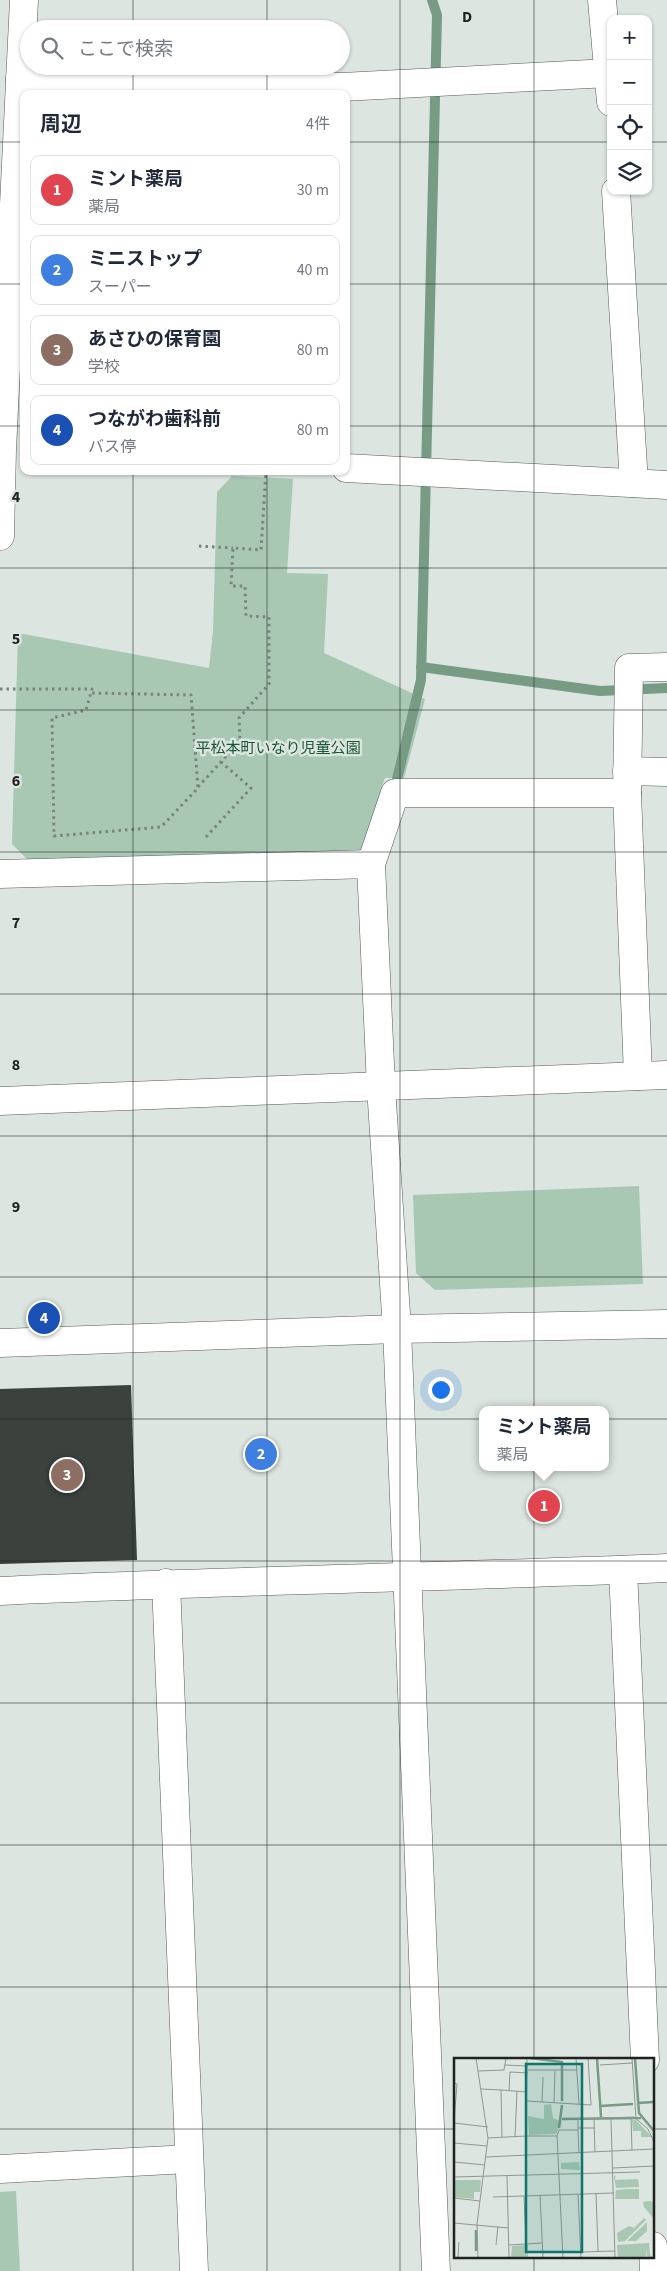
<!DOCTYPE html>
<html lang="ja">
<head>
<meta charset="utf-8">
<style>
  body { margin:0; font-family:"Source Sans 3","Noto Sans JP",sans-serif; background:#f2f2f3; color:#1f2937 }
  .controls { position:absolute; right:15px; top:15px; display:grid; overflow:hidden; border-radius:10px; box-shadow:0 1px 4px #0004 }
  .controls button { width:45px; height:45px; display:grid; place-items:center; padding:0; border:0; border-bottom:1px solid #e0e1e3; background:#fff; color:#1f2937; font:25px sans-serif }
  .you { position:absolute; left:440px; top:1389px; width:18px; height:18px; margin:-12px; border:4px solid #fff; border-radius:50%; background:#1a73e8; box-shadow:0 0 0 8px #1a73e833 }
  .badge { display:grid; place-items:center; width:32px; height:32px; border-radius:50%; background:#ea580c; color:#fff; font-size:16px; font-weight:700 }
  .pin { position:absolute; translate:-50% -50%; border:2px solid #fff; box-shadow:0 1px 5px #0006 }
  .popup { position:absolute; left:479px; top:1406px; width:130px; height:65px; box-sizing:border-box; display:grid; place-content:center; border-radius:10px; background:#fff; filter:drop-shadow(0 1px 4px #0005); font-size:16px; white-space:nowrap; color:#747a83 }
  .popup b { font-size:19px; color:#1f2937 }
  .popup::after { content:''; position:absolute; left:50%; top:100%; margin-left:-10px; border:10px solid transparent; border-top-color:#fff }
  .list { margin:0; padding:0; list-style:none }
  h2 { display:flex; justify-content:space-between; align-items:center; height:65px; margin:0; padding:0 20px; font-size:21px }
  h2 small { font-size:16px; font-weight:400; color:#747a83 }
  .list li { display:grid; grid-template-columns:32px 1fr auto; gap:15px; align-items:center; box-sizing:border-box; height:70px; margin:0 10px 10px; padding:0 10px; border:1px solid #e0e1e3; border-radius:10px }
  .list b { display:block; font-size:19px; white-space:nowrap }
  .list p { margin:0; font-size:16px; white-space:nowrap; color:#747a83 }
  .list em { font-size:16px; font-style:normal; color:#747a83 }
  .icon { flex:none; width:28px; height:28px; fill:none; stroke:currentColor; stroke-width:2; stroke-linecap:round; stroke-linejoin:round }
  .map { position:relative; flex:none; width:667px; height:2271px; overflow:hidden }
  .search { position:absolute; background:#fff; box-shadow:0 1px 4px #0004; left:20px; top:20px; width:330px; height:55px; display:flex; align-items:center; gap:12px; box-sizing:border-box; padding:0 18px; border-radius:28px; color:#747a83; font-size:19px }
  .panel { position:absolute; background:#fff; box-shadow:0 1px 4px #0004; left:20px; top:90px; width:330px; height:385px; border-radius:10px }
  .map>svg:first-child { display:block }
  .green { fill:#a8c8b4 }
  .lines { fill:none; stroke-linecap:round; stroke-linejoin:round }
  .stream { stroke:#789b86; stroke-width:10 }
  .building { fill:#3b413d }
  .street-casing { stroke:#545b57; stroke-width:29 }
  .secondary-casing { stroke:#545b57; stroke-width:29 }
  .path { stroke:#7c827e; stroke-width:3; stroke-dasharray:2.5 4; stroke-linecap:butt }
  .street { stroke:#fff; stroke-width:28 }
  .secondary { stroke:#fff; stroke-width:28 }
  .grid { fill:none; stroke:#1f2220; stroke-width:1; stroke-opacity:0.55 }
  .labels { text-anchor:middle; stroke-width:5; stroke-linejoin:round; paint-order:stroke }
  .park-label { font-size:15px; fill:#1a5739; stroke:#dce5df }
  .inset-river { fill:none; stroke:#789b86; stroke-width:2.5 }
  .inset-road { fill:none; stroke:#909793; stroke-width:1 }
  .view { fill:#0f766e; fill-opacity:0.15; stroke:#0f766e; stroke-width:2.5 }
  .inset-edge { fill:none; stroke:#1f2220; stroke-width:2.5 }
  .grid-label { font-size:16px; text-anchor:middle; font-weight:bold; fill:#1f2220; stroke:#dce5df; stroke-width:5; stroke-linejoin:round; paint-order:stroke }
</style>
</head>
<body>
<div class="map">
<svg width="667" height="2271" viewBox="0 0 667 2271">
  <rect width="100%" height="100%" fill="#dce5df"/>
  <g class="green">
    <polygon points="232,476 293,479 287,573 328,574 324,653 425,699 404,778 385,778 361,851 29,861 12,844 18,633 209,668 213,631 217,492"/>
    <polygon points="639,1186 643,1284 435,1290 416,1273 413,1195"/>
    <polygon points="16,2191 20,2271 0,2271 0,2192"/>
  </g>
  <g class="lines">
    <g class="stream">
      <polyline points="421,667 600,691 667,688"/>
      <polyline points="397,779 421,680 437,15 432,0"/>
    </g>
  </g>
  <polygon class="building" points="131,1385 137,1560 0,1564 0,1389"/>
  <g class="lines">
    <defs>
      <g id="street">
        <polyline points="602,0 611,102"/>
        <polyline points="20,79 342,87 609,73"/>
        <polyline points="616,191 634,483"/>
        <polyline points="346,468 667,485"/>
        <polyline points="0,536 2,450 24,0"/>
        <polyline points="627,771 667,772"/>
        <polyline points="627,793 638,1076"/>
        <polyline points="371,864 395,793 627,793 629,668 667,667"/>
        <polyline points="0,874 371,864 381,1087 397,1329"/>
        <polyline points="0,1101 667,1075"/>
        <polyline points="623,1570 645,2060"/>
        <polyline points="166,1583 194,2271"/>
        <path d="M0 1591C222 1581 445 1577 667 1568"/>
        <polyline points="0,2169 189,2159"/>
        <polyline points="653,2246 654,2271"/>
      </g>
      <g id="secondary">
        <polyline points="397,1329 436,2271"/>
        <polyline points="0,1343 397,1329 667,1324"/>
      </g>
    </defs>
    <use href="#street" class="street-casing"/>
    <use href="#secondary" class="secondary-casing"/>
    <g class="path">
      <polyline points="199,546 233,548"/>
      <polyline points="0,689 92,689 86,710 52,718 54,836 161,827 198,788 191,695 90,693"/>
      <polyline points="198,787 240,741 239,718 269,684 269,617 246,616 245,586 231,586 233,548 261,550 266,471"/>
      <polyline points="206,837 251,788 221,762"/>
    </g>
    <use href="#street" class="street"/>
    <use href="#secondary" class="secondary"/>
  </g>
  <path class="grid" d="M133 0V29M267 0V29M400 0V2271M534 0V2060M133 66V94M267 66V94M0 142H24M346 142H611M648 142H667M0 284H24M346 284H667M0 426H24M346 426H667M133 471V2271M267 471V2271M0 568H667M0 710H667M0 852H667M0 994H667M0 1136H667M0 1277H667M0 1419H667M0 1561H667M0 1703H667M0 1845H667M0 1987H667M0 2129H456M653 2129H667M534 2257V2271"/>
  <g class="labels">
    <g class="park-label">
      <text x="278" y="753">平松本町いなり児童公園</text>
    </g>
  </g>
  <g transform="translate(454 2058)">
    <rect width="200" height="200" fill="#dce5df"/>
    <path d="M97 46 99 60 108 64 102 76 75 77 74 58 90 61V47ZM178 62H182L198 79H187V73H179ZM125 104 126 112 107 111V105ZM162 117 161 122 184 121 185 129 162 130 160 119ZM0 122H27L26 134H20V141L0 139ZM173 131H185V141H161L162 132ZM195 143 200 144V161L190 149 189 144ZM190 160 192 162 171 183 164 184 163 175 175 168 180 170ZM193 164V173L182 183H173ZM195 185 196 197 200 200H193L192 190V200H164L163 187ZM74 187V200H57L58 188Z" fill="#a8c8b4"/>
    <path class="inset-river" d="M76 0 108 4V43M143 0 147 59M181 0 185 55 200 73M183 45 200 44M146 48 179 46M108 61 187 60M105 70 108 47M22 172V193"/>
    <path class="inset-road" d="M22 0 34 80 23 166 24 200M73 0 72 78H103L109 200M122 0 125 46M178 0 182 60M51 7 74 8M146 7 178 5M74 12H123M24 13 50 12 52 0M0 25 3 26 0 63M27 31 47 32M55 33 56 14 74 15M73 43 137 47 134 0M88 44 89 19M100 45 101 13M177 59 178 93M140 61 141 94M157 61 161 200M0 65 34 69M124 70H140M124 72 125 95M103 78 105 72H124V61L180 59 194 71 200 84M48 79 47 32 73 34M61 79 63 33M34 80 72 78M0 85 33 88M32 99 200 91M0 104 31 107M159 110 200 108M53 118 55 200M0 119 186 114M142 135 144 193M124 136 127 200M86 137 89 200M70 138 72 186M39 139 160 135M0 140 26 143M0 165 54 170M42 187 44 168M55 187 88 185M127 194 161 193M4 200 5 184"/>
    <path class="view" d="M72 6H128V194H72Z"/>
    <rect width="200" height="200" class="inset-edge"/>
  </g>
  <g class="grid-label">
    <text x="467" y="22">D</text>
    <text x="16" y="502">4</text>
    <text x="16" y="644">5</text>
    <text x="16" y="786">6</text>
    <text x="16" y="928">7</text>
    <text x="16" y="1070">8</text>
    <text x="16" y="1212">9</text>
  </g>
</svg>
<div class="controls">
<button>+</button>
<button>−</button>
<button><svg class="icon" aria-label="locate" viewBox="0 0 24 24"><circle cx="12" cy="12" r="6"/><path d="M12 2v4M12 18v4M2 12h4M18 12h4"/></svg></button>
<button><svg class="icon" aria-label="layers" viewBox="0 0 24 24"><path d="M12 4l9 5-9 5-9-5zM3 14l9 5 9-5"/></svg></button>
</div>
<div class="you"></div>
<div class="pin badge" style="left:544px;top:1506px;background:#e0444e">1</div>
<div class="popup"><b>ミント薬局</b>薬局</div>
<div class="pin badge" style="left:261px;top:1454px;background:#3f7fe0">2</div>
<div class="pin badge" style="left:67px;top:1475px;background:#8d6e63">3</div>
<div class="pin badge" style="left:44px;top:1318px;background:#1a4fb4">4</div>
<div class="search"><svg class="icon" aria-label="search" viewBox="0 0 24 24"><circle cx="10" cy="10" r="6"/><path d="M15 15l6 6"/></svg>ここで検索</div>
<section class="panel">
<h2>周辺<small>4件</small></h2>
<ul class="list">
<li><span class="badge" style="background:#e0444e">1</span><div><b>ミント薬局</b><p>薬局</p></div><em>30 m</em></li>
<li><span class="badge" style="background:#3f7fe0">2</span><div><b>ミニストップ</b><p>スーパー</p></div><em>40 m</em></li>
<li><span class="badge" style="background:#8d6e63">3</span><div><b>あさひの保育園</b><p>学校</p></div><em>80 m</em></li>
<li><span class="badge" style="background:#1a4fb4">4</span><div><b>つながわ歯科前</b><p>バス停</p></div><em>80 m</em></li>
</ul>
</section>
</div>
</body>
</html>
